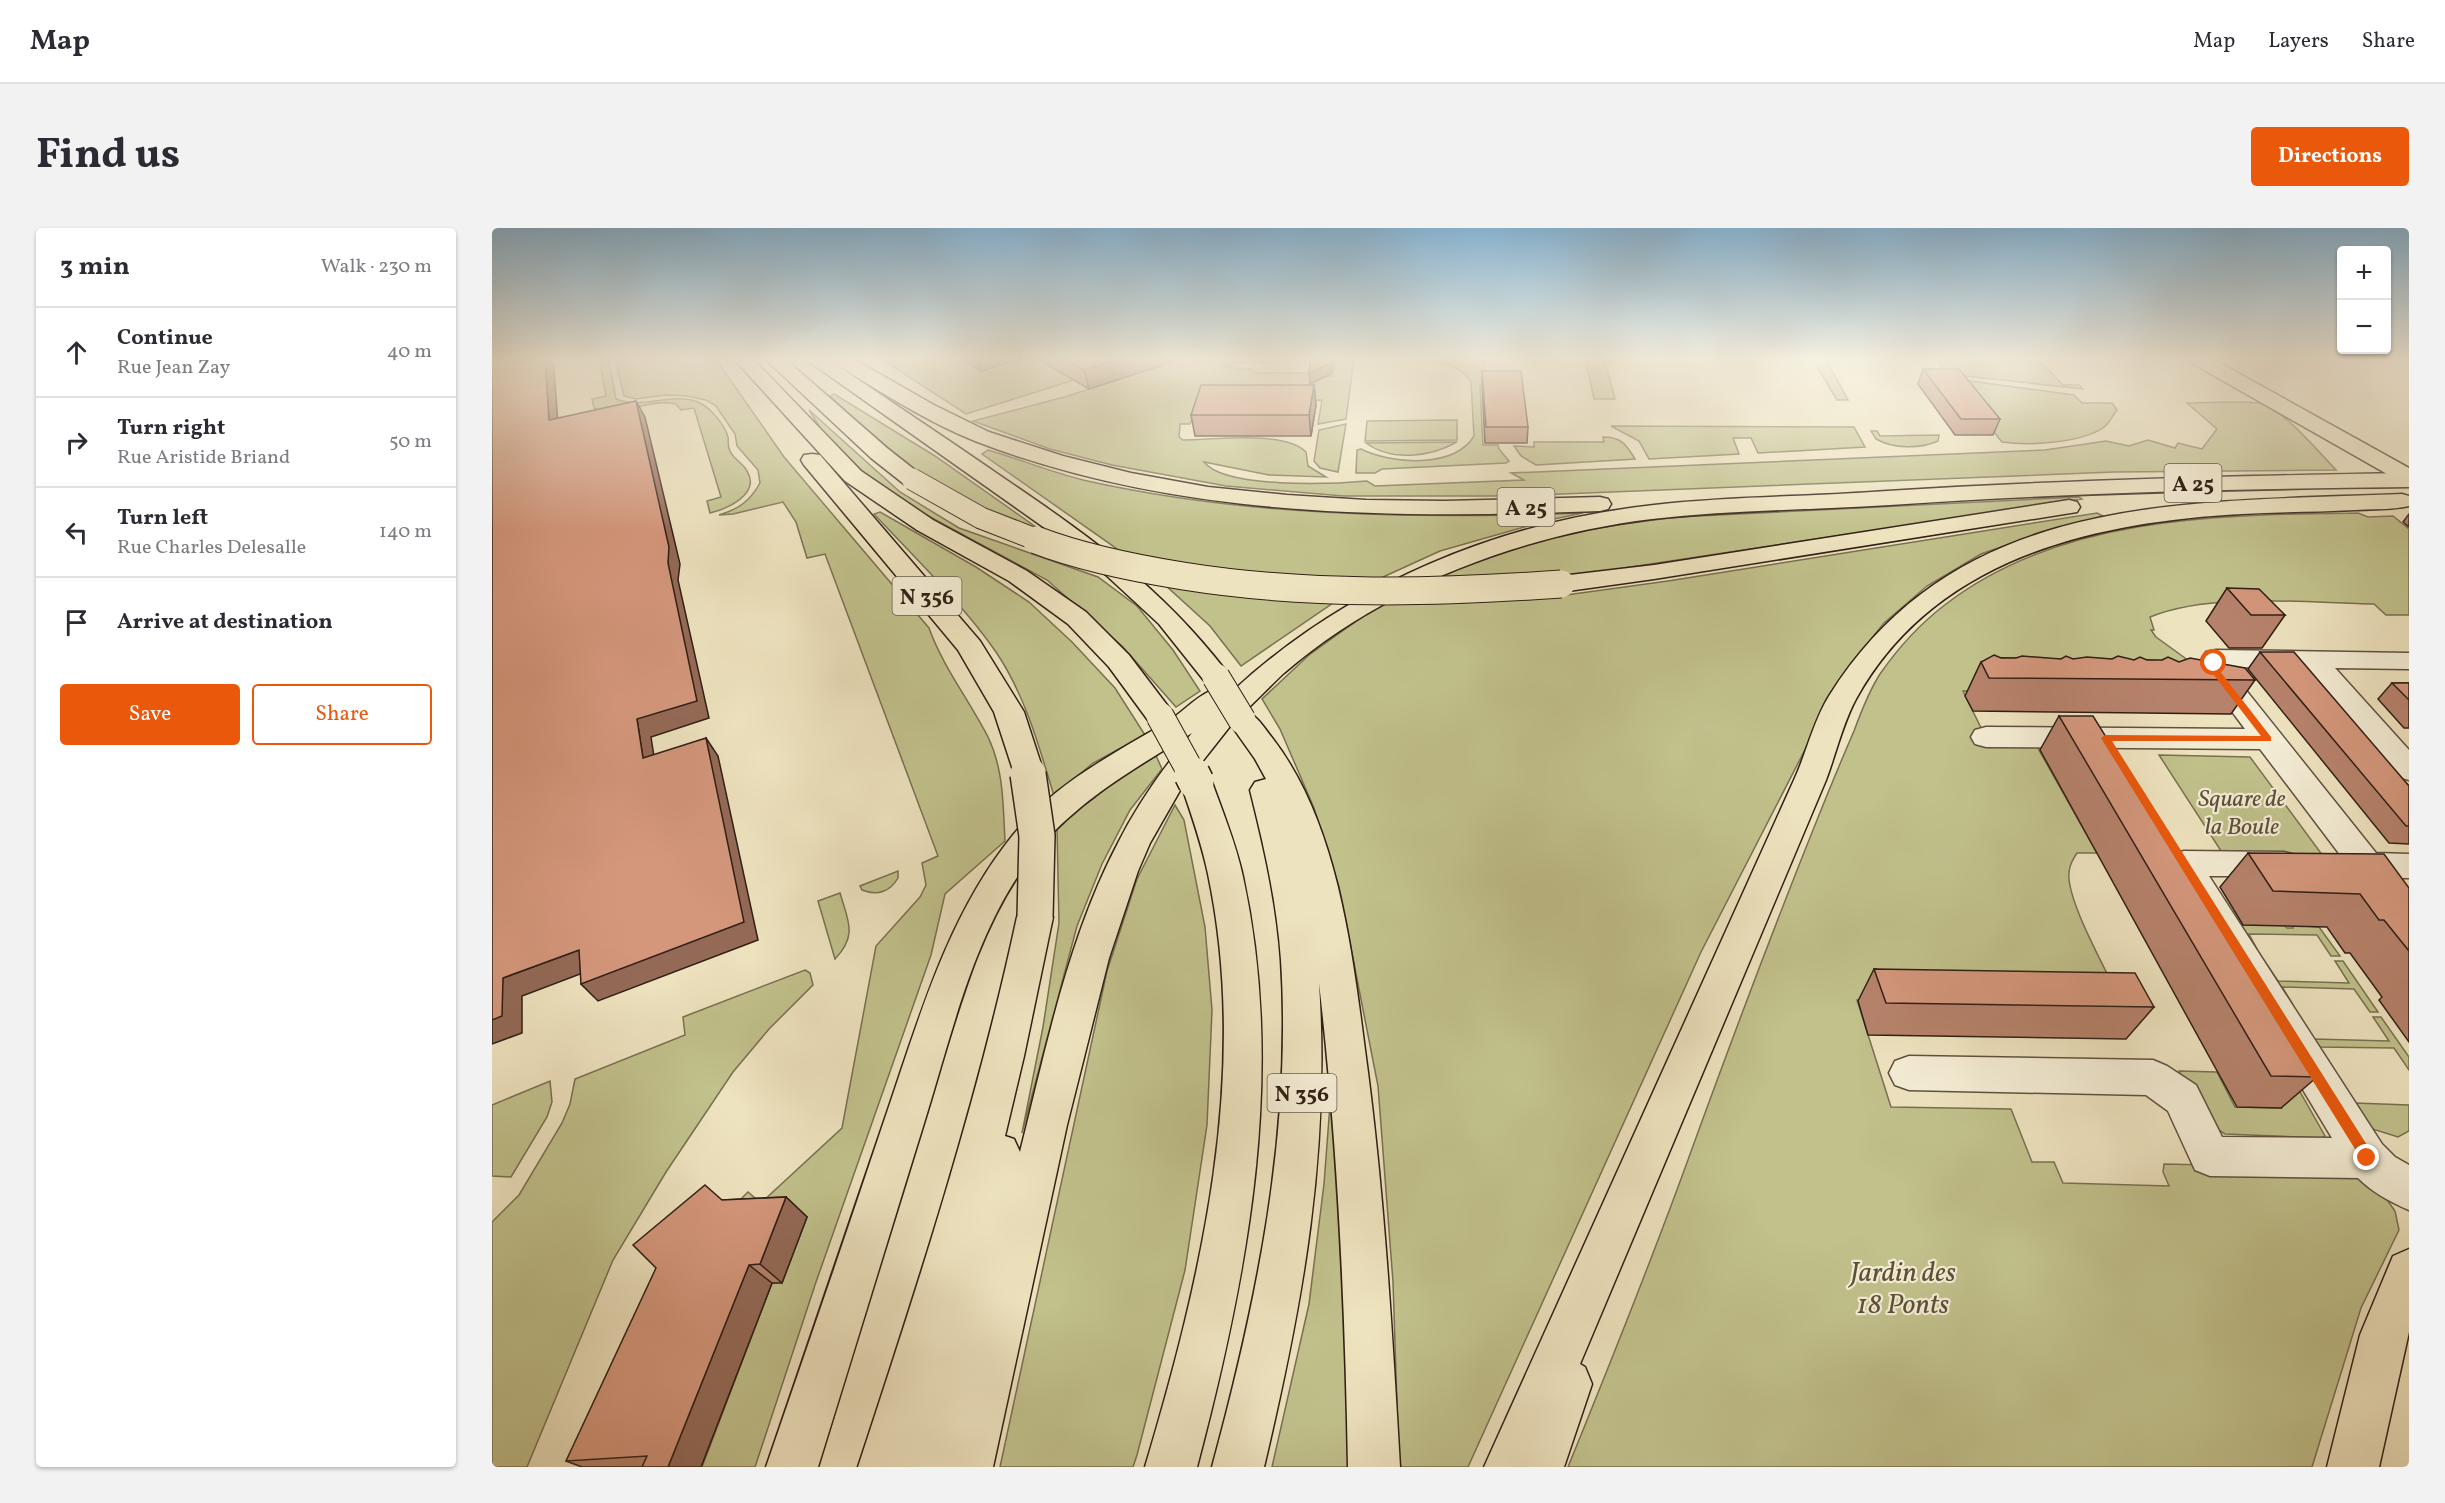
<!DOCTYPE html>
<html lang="en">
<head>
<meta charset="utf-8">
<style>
  body { margin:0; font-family:Vollkorn,serif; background:#f2f2f3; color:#2b2b33 }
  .controls { position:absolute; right:18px; top:18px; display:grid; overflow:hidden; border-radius:6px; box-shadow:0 2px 4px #0004 }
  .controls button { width:54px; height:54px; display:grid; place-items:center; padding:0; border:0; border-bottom:2px solid #e1e1e2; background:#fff; color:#2b2b33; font:30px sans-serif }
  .stop { position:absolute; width:18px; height:18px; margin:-14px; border:4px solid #ea580c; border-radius:50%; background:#fff }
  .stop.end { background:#ea580c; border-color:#fff; box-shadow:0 2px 6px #0008 }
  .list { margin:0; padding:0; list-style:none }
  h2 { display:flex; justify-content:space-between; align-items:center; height:78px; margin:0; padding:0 24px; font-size:26px }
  h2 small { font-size:20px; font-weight:400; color:#7c7c81 }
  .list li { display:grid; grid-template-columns:39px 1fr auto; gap:18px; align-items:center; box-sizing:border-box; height:90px; padding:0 24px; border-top:2px solid #e1e1e2 }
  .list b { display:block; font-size:22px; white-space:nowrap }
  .list p { margin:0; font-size:20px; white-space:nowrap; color:#7c7c81 }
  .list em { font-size:20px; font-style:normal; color:#7c7c81 }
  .actions { display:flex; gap:12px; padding:18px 24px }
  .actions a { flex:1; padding:14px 0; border:2px solid #ea580c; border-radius:6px; text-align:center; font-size:21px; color:#ea580c }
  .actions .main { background:#ea580c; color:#fff }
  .icon { flex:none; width:33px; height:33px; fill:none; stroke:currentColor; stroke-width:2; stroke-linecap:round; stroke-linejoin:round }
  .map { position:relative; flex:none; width:1917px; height:1239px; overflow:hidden; border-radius:6px }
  header { display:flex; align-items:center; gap:36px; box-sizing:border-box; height:84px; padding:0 30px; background:#fff; border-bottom:2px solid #e1e1e2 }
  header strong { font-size:28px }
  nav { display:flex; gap:33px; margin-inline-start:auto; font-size:21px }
  .intro { display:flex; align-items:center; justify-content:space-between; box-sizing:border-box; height:144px; padding:0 36px }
  h1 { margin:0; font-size:42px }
  .button { padding:15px 27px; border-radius:6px; background:#ea580c; color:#fff; font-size:21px; font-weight:700 }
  main { display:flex; gap:36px; padding:0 36px }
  aside { flex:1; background:#fff; border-radius:6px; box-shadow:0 2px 4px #0004 }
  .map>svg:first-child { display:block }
  .green { fill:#c1c18c; stroke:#787051; stroke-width:1.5 }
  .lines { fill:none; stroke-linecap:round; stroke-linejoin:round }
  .minor-casing { stroke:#605040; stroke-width:3 }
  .major-casing { stroke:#301f16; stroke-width:3 }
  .highway-casing { stroke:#301f16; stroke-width:3 }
  .minor { fill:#f4edd5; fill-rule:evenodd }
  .major { fill:#eee3bf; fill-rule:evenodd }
  .highway { fill:#eee3bf; fill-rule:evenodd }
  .highway-bridge-far2-casing { stroke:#301f16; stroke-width:23; stroke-linecap:butt }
  .highway-bridge-far1-casing { stroke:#301f16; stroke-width:29; stroke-linecap:butt }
  .highway-bridge-casing { stroke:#301f16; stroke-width:38; stroke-linecap:butt }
  .highway-bridge-far2 { stroke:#eee3bf; stroke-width:21 }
  .highway-bridge-far1 { stroke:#eee3bf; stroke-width:27 }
  .highway-bridge { stroke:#eee3bf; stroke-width:35 }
  .wall { fill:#b6826b; stroke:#301f16; stroke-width:1.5 }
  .shaded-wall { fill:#946a57; stroke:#301f16; stroke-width:1.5 }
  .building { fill:#d4977c; stroke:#301f16; stroke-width:1.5 }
  .route { fill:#ea580c }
  .labels { text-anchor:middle; stroke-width:4.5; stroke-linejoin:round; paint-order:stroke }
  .shield { fill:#f4edd5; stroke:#6b5d4f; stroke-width:1.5 }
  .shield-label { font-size:22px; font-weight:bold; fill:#301f16 }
  .park-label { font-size:24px; font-style:italic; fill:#5c5039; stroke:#f4edd5 }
  .near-park-label { font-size:28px; font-style:italic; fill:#5c5039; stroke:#f4edd5 }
</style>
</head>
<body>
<header>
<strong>Map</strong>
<nav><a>Map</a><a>Layers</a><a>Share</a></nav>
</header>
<div class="intro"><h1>Find us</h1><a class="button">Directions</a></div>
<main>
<aside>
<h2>3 min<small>Walk · 230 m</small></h2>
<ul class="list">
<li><svg class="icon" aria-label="ahead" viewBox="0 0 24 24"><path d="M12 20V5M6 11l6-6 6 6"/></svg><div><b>Continue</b><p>Rue Jean Zay</p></div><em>40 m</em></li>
<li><svg class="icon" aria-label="right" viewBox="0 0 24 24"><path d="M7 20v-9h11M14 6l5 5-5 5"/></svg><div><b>Turn right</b><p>Rue Aristide Briand</p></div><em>50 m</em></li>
<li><svg class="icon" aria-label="left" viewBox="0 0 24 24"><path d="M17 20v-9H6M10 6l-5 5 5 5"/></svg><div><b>Turn left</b><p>Rue Charles Delesalle</p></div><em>140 m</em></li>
<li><svg class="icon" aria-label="arrive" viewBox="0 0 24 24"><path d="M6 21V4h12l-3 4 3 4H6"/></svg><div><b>Arrive at destination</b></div></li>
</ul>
<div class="actions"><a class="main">Save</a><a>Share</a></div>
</aside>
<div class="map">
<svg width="1917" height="1239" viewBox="0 0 1917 1239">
  <rect width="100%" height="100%" fill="#eee3bf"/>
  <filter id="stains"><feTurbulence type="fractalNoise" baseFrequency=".00333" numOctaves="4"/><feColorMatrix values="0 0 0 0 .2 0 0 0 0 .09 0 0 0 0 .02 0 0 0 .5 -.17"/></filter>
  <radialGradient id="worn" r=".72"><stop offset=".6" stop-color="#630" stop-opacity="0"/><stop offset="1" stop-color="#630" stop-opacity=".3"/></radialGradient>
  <g class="green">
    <path d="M107 130H116L124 171C149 182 179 164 206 174 218 179 233 197 236 209 237 214 235 218 238 223 242 232 251 235 255 243 269 266 235 281 218 285L215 273 229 269 202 180 189 182 184 176C157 170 127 190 102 180L100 171 114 168Z"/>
    <path d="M123 130H223L292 229 437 400C451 439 477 472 496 509 512 542 511 578 513 613L453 666 439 727 324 1054 263 1239H210L280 1055 290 1054 315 989 240 980 256 964 269 975 350 900 384 718 428 669 434 657 430 635 446 628 333 326 315 330 304 294 291 274 241 286 227 287C247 281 258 273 268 255L266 242 245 218 243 206 224 178 214 172 195 168 174 167 144 171 132 168Z"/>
    <polygon points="388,130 652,130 474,186"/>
    <path d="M692 130H787C773 140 765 132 750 134 744 134 736 137 731 139L760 141 765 145H817L818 148H840L843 130H862L854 191 826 196 830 172 708 173 698 196H688L687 209 691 212C721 212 793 202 814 224L816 238 834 249 777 247 712 234C733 261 841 256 875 253L883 258 1032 252 1019 245 1553 222 1614 213 1637 218 1656 212 1683 220 1686 215 1710 221 1725 201 1695 175C1712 175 1757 172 1771 176 1791 182 1828 225 1844 242L1622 244 1019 268H851L734 258 620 237 558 221 481 193 576 168Z"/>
    <path d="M948 130H992L993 157 988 158 991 217H1006L1007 221 1017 233 1014 235 890 241 883 245H864L865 222 869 221C899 236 962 241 982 208L979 154C971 140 957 137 942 133Z"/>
    <polygon points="1093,130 1112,130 1123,171 1102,171"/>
    <polygon points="1320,130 1333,130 1356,172 1345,172"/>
    <polygon points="1442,130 1545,130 1571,157 1587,157 1591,161 1455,146"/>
    <path d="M1463 151 1582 167 1590 175H1620L1625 182C1621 187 1617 196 1611 200 1588 215 1537 218 1510 214L1463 155Z"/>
    <path d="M342 166 443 228 554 306C512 290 470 275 433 250 398 227 368 196 338 168Z"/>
    <polygon points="317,182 408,264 467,300 606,349 645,378 681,422 708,463 684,479 630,418 555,352 392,264 332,206"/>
    <polygon points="965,192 965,212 873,213 875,193"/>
    <polygon points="854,196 846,244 828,240 822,233 827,202"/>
    <polygon points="1119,198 1362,199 1373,219 1266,225 1259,210 1241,210 1247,226 1157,231 1147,213"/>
    <path d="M1379 203H1385L1388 208 1447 207 1446 213C1428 221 1401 221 1384 211Z"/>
    <path d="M1111 209C1129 209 1134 216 1143 231L1044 237 1029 228 1022 218 1042 219V214H1112Z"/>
    <path d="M965 214C938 229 900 234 874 215Z"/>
    <path d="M496 222C527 231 559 244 591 252 755 289 923 291 1091 285L1057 292 948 323 878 355H858L638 330 490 226Z"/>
    <path d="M1587 269 1590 271 1099 345 1005 354 927 356C975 338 1022 319 1072 307 1109 298 1148 294 1186 289Z"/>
    <path d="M388 284 484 339 537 374 580 414 623 460 653 507 601 535 562 568C547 518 533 467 504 424 471 376 422 329 382 286Z"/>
    <polygon points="1605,285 1611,288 1541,308 1489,326 1435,358 1392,395 1354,442 1209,724 976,1239 907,1239 901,1054 886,858 847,659 822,580 788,501 770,471 817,427 888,376 963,375 1052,370 1176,353"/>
    <path d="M1866 285 1876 289 1901 288 1917 301V387H1894L1882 376C1814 375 1721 364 1658 389L1662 402H1659L1664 409 1693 430 1722 466 1471 463 1496 514 1543 515 1605 625H1585C1579 634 1576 641 1577 651 1580 683 1616 745 1630 776L1365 772 1399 879 1519 881 1540 934H1562L1571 955 1677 958 1671 944 1672 936 1849 940 1891 966 1903 983 1907 1002 1869 1080 1820 1239H1076C1118 1136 1159 1034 1197 929 1238 816 1280 704 1325 592 1337 562 1349 533 1362 503 1369 484 1377 463 1388 446 1406 420 1429 395 1454 376 1570 287 1728 287 1866 285Z"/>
    <polygon points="672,356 841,375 749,438 718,398"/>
    <polygon points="662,523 670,541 638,582 610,636 585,698 530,905 551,799 567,695 565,600 608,560"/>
    <polygon points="1667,527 1758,529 1831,628 1731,626"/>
    <polygon points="683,577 692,592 713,699 720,782 715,897 693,1042 645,1227 641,1239 508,1239 615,743 645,651"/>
    <path d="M406 643V650C398 664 385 668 370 662L368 658Z"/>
    <path d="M348 665C356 693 366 707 343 731L326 673Z"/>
    <polygon points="1748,697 1792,697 1795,700 1801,700 1800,697 1827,699 1848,728 1839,728 1825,707 1757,706 1765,721 1759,720"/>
    <polygon points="1843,733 1851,733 1886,784 1878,784 1862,761 1790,759 1800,775 1793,775 1769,737 1775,737 1786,753 1857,755"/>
    <polygon points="313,742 318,745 321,757 277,801 241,844 174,944 121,1032 35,1239 0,1239 0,994 27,967 70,895 78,876 83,851 193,807 191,789"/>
    <polygon points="1881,789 1889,789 1917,829 1917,842 1902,820 1827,819 1822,811 1897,813"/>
    <polygon points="1687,843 1725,844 1743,879 1790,880 1799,848 1833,908 1830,910 1733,906 1713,893"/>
    <polygon points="58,853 60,874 55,889 19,949 0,948 0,877"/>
    <polygon points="839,863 867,1239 780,1239 817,1076 832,956"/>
    <polygon points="1862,875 1917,877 1917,903 1906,909 1874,899"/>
  </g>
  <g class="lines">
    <defs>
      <g id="minor">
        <polygon points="1724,422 1917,425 1917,441 1843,440 1917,522 1917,552 1906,549 1813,440 1737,439 1737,441 1884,625 1917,626 1917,650 1904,650 1917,667 1917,706 1905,702 1865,650 1847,646 1842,637 1849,628 1768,521 1494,519 1483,516 1479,509 1483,502 1494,499 1753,501 1709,442 1710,430 1714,424"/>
        <path d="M1692 623 1792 624 1804 627 1809 636 1804 645 1792 648H1717L1890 916 1903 929 1917 937V982C1898 974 1880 964 1866 950L1718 948 1703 942 1676 883 1654 867 1417 862 1403 857 1397 845 1403 833 1417 828 1661 832 1675 838 1704 857 1730 909 1840 910 1692 664 1687 655 1691 647 1680 644 1675 635 1680 626Z"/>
      </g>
      <g id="major">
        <polygon points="1696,130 1719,130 1917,240 1917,256 1909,254 1698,134"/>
        <polygon points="1917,1021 1917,1104 1887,1239 1835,1239 1868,1107 1901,1028"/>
      </g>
      <g id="highway">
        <path d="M241 130H260L369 243 441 292 535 343 594 384 637 427 678 481 683 488 681 490C698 478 720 452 742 462 857 356 1007 294 1162 277 1239 268 1318 269 1395 263 1569 252 1743 248 1917 245V259C1744 261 1571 265 1398 277 1318 282 1239 282 1160 291 1029 307 893 358 792 445 779 457 766 471 753 483 765 487 773 501 781 511 845 594 860 721 873 822 892 960 900 1100 908 1239H856C853 1077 846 916 827 755 838 926 811 1074 772 1239H720C765 1073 800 905 789 732 785 674 772 618 758 562L763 554 774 551 763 531 739 497 702 544 715 546 720 554C731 585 744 616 751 649 794 847 756 1046 705 1239H653C710 1048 758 845 716 646 710 617 700 588 690 559L658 615 646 643 617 730 575 897 501 1239H366C426 1057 485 876 525 689L531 679 543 675 555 679 561 689 532 828 513 908 522 911 528 924C554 821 576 710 626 615 646 575 672 539 700 505 645 539 588 571 545 622 484 696 461 802 433 892 397 1008 362 1123 326 1239H274C313 1126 352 1013 390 899 425 798 453 691 521 607 560 558 617 528 670 497L658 495 617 439 576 396 517 353 425 302 353 253Z"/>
        <polygon points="272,130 292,130 395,220 428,246 431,251 428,256 420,258 412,256 379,230"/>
        <path d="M312 130H334C389 167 445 204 500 242 591 304 666 355 734 443L738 449 734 455 724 458 714 455 667 396 614 347 557 303Z"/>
        <path d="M338 130H360L442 177 497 204 571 228 639 245 716 259 795 267 874 272 953 273 1108 269 1116 271 1119 276 1116 281 1108 283C898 291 682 290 483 213 433 193 386 162 340 134Z"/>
        <polygon points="320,226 328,227 488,413 532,484 550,539 546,546 535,549 524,546 520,539 502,484 466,422 312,237 309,232 312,227"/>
        <path d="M1910 266 1917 268V278C1900 282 1881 281 1863 282 1825 284 1787 284 1750 286 1601 294 1442 330 1364 471 1350 497 1344 526 1334 552L1088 1136 1093 1139 1100 1156 1072 1239H992L1302 552C1315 524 1321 494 1337 468 1466 262 1696 275 1910 266Z"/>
        <polygon points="1577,272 1585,274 1588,279 1585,284 1162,351 1069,364 1060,361 1056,356 1060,351 1069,348 1162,337"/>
      </g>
    </defs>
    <use href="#minor" class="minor-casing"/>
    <use href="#major" class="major-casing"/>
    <use href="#highway" class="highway-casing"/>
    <use href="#minor" class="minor"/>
    <use href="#major" class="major"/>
    <use href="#highway" class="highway"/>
    <defs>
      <polyline id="highway-bridge-far2" points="420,251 489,290 548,313"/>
      <g id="highway-bridge-far1">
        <path d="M544 312C591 330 641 340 691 348 816 368 942 365 1069 356"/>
        <polyline points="724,449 750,492"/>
        <polyline points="668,488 701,548"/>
        <polyline points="535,539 536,548"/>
      </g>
      <g id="highway-bridge">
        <polyline points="536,546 545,608 543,689"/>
        <polyline points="700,546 704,554"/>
      </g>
    </defs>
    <use href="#highway-bridge-far2" class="highway-bridge-far2-casing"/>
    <use href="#highway-bridge-far1" class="highway-bridge-far1-casing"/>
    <use href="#highway-bridge" class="highway-bridge-casing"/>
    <use href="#highway-bridge-far2" class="highway-bridge-far2"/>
    <use href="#highway-bridge-far1" class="highway-bridge-far1"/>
    <use href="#highway-bridge" class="highway-bridge"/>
  </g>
  <g class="wall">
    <polygon points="468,130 531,130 489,143"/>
    <polygon points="544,130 692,130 597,161"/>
    <polygon points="1431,141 1508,191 1501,207 1463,207 1426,156"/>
    <polygon points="990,143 1036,199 1035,215 993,215 990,158"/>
    <polygon points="822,157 824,177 819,208 703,208 699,187"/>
    <polygon points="1917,286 1917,299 1911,294"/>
    <polygon points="1735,360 1793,387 1770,420 1737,420 1714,393"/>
    <polygon points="1768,424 1917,558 1917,616 1897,615 1756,441"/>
    <polygon points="1509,430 1655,432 1687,434 1763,452 1739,486 1481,483 1473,468 1489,434"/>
    <polygon points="1900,455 1917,455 1917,500 1912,500 1886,471"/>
    <polygon points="1567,488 1825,849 1789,880 1745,879 1548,522"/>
    <polygon points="1756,625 1917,660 1917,814 1887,772 1890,769 1858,725 1853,725 1835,699 1751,697 1728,659"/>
    <polygon points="1382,741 1662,779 1634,811 1376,807 1366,773"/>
    <polygon points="294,969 315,989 290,1055 280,1055 209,1239 90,1239 74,1233 230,972"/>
  </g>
  <g class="shaded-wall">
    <polygon points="53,130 61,130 67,208 57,192"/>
    <polygon points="484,130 531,130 489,143"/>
    <polygon points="630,130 692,130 597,161 592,142"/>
    <polygon points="839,130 841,130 839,146 818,156 817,145"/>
    <polygon points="822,157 824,177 819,208 817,187"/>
    <polygon points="144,173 153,189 188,336 186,352 217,490 159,509 165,548 151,530 145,491 176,335"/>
    <polygon points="214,510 226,528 266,712 106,773 89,756"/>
    <polygon points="87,722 104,740 30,768 30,805 0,816 0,792 11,750"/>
    <polygon points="294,969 315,989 290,1055 268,1036"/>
    <polygon points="257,1037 280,1055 209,1239 176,1239"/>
  </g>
  <g class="building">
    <polygon points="0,130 53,130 57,192 144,173 177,319 176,335 205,473 145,491 151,530 214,510 252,694 89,756 87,722 11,750 10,788 0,792"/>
    <polygon points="571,130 630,130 592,142"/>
    <polygon points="819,130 839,130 838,136 817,145"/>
    <polygon points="1431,141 1467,141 1508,191 1469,191"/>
    <polygon points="990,143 1029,143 1036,199 994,199"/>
    <polygon points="709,157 822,157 817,187 699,187"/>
    <polygon points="1735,360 1767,361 1793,387 1759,387"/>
    <polygon points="1768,424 1802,424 1917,558 1917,598 1914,598"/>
    <polygon points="1502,427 1509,430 1524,430 1530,428 1569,431 1574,428 1581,431 1595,429 1620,431 1626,428 1642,432 1648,429 1655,432 1670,432 1676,429 1687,434 1698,430 1753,440 1763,452 1497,450 1489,434"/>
    <polygon points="1900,455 1917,455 1917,472"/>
    <polygon points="1567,488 1601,488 1825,849 1779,848"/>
    <polygon points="1756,625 1892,626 1917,660 1917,723 1892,692 1887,692 1868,666 1781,663"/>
    <polygon points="1382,741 1643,745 1662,779 1394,775"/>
    <polygon points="213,957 230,972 294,969 268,1036 257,1037 176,1239 150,1239 155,1228 74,1233 164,1040 141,1017"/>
  </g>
  <linearGradient id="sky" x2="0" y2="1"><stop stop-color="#89b7d6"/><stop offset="0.43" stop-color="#f7f2e2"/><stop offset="1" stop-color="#f7f2e2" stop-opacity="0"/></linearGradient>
  <rect width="1917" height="304" fill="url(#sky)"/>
  <polygon class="route" points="1722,432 1726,435 1727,442 1779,509 1779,513 1620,513 1880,925 1881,930 1875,935 1871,934 1609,510 1613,507 1769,508 1718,442 1718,435"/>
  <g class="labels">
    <g class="shield">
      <rect x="1672.5" y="236" width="57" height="38" rx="4.5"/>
      <rect x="1005.5" y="260" width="57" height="38" rx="4.5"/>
      <rect x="400.5" y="349" width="69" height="38" rx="4.5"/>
      <rect x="775.5" y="846" width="69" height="38" rx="4.5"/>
    </g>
    <g class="shield-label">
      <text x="1701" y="263">A 25</text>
      <text x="1034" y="287">A 25</text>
      <text x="435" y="376">N 356</text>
      <text x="810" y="873">N 356</text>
    </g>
    <g class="park-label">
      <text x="1750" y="578">Square de<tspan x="1750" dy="28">la Boule</tspan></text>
    </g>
    <g class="near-park-label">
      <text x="1411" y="1053">Jardin des<tspan x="1411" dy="32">18 Ponts</tspan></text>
    </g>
  </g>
  <rect width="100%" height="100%" filter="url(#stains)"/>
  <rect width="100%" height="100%" fill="url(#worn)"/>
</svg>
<div class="controls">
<button>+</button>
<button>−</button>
</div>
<div class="stop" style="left:1722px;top:435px"></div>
<div class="stop end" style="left:1875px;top:930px"></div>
</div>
</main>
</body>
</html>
